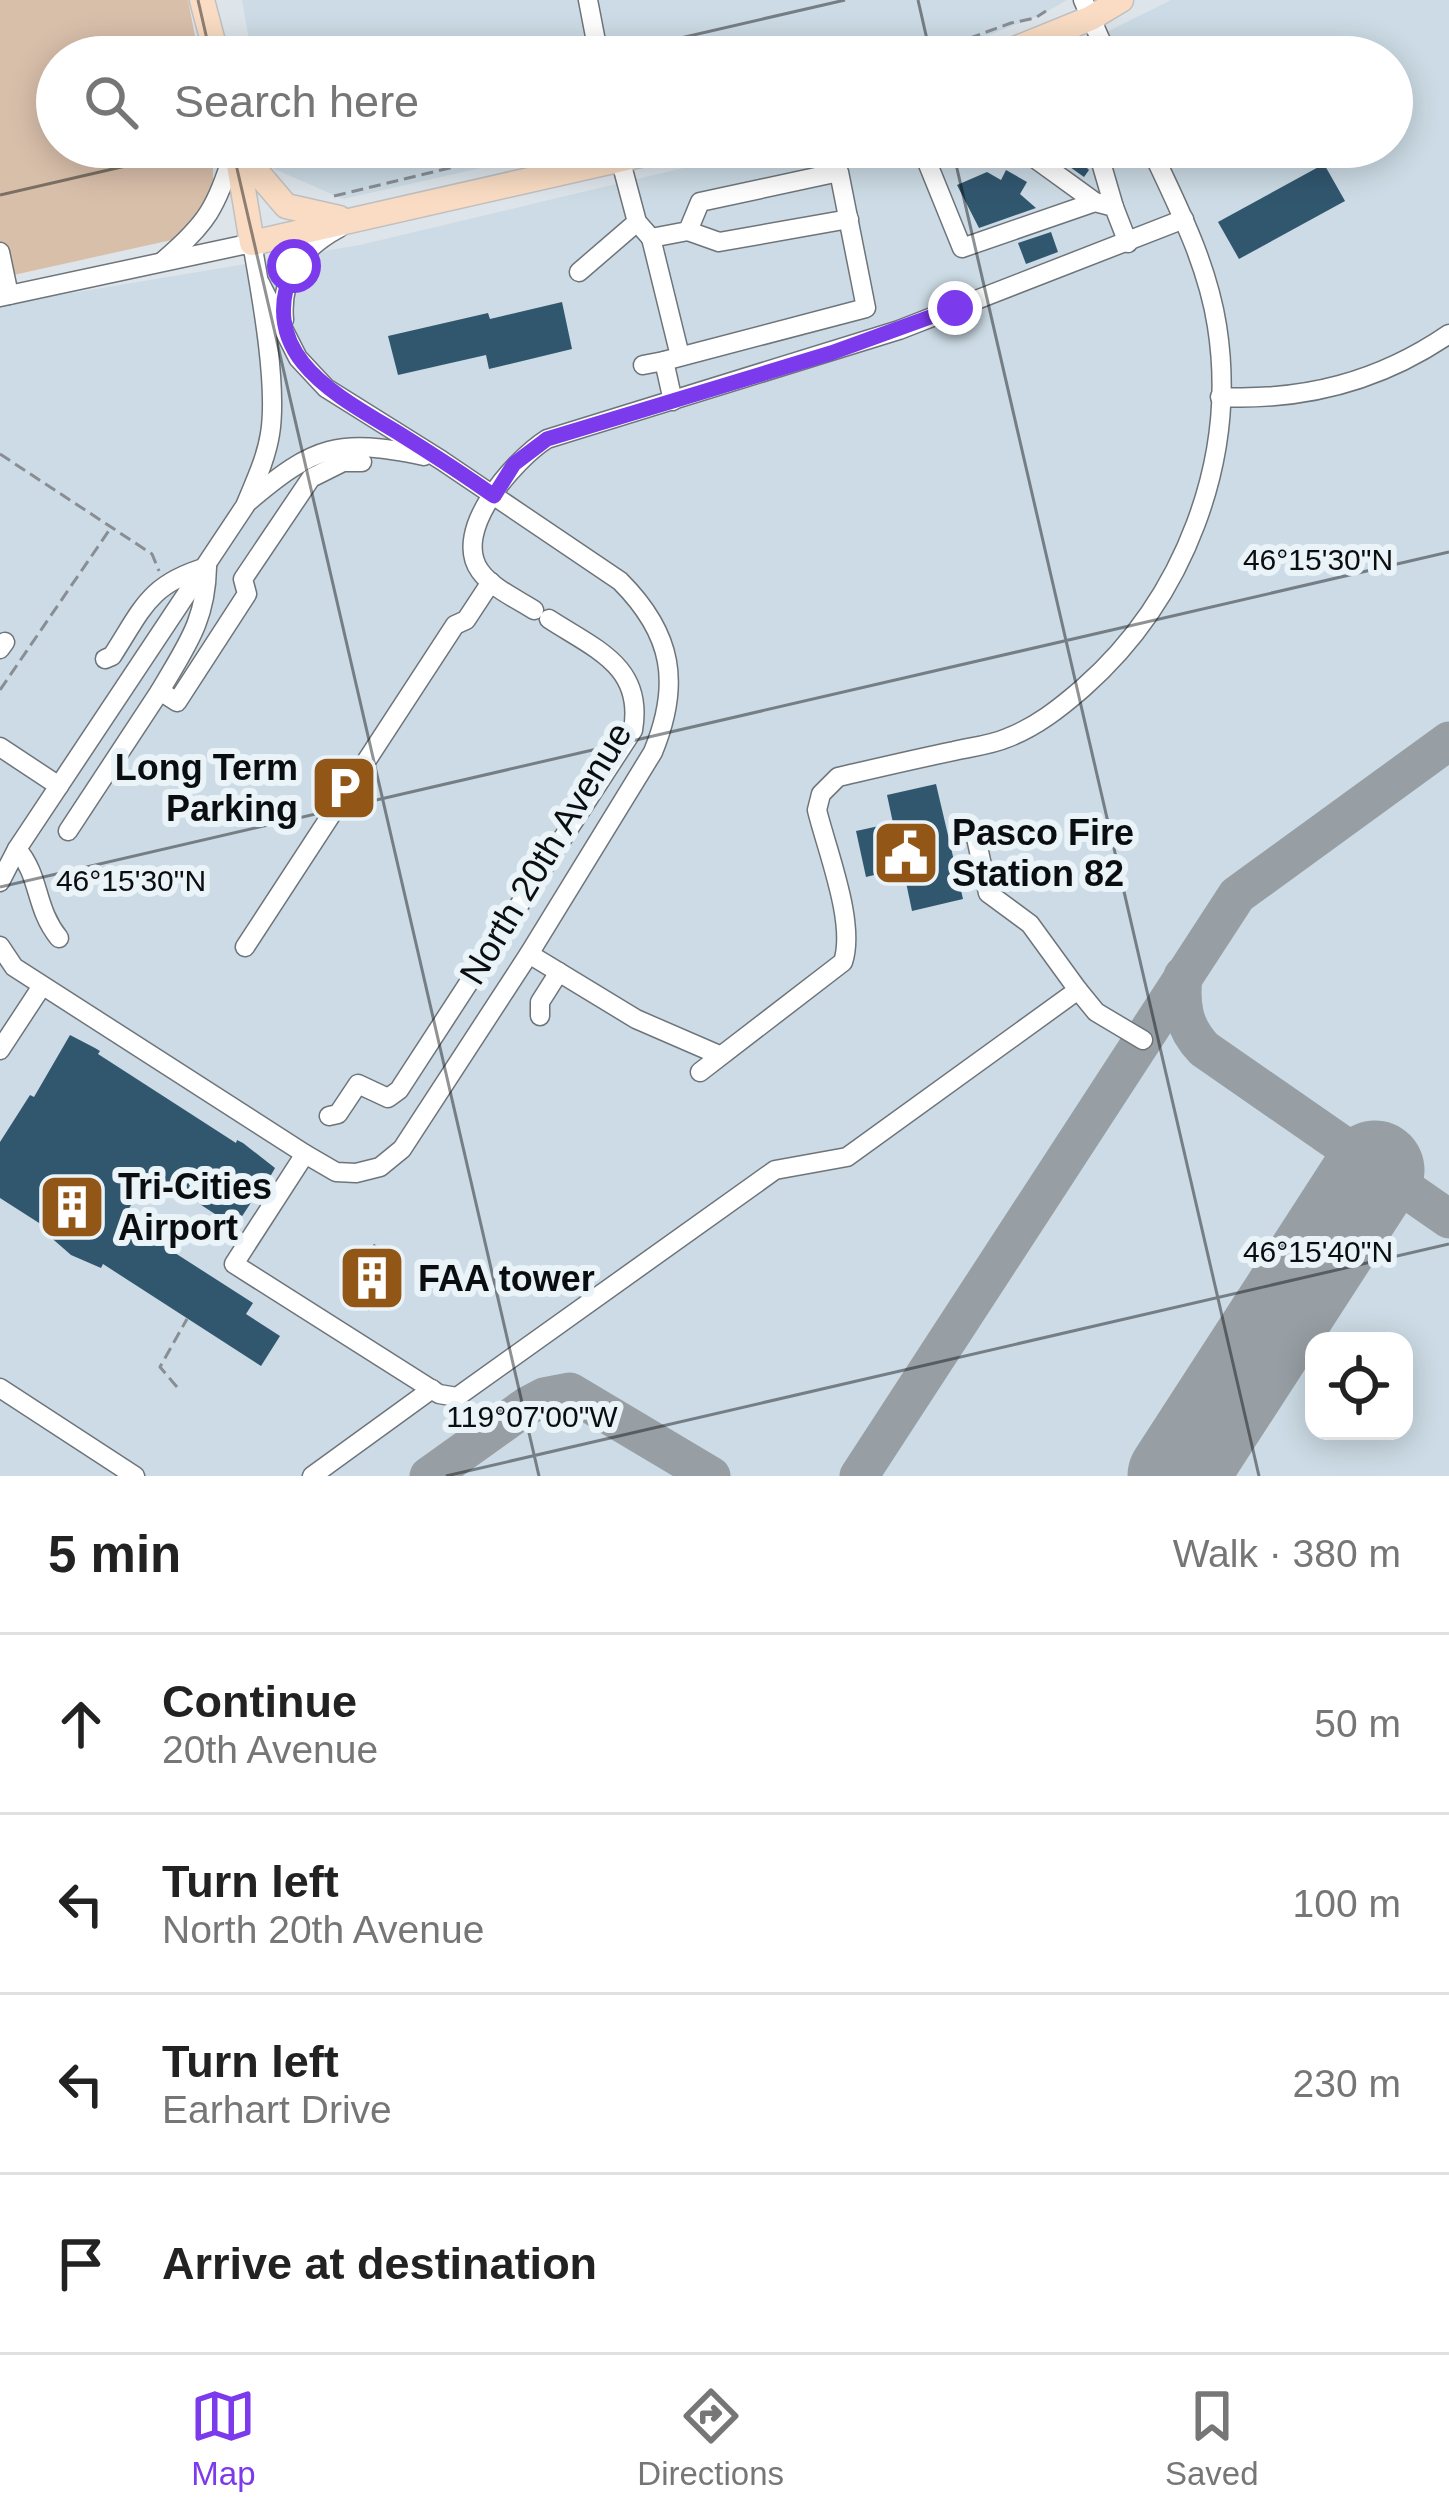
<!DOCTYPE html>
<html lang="en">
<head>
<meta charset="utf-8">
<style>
  body { margin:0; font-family:Arial,sans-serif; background:#f2f2f2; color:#222 }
  .controls { position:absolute; right:36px; bottom:36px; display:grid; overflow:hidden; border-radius:24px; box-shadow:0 6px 30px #0003 }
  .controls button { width:108px; height:108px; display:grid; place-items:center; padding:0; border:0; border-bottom:3px solid #e0e0e0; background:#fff; color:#222; font:60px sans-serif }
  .stop { position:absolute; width:36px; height:36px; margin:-27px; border:9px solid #7c3aed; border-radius:50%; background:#fff }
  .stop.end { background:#7c3aed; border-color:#fff; box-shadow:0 3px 12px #0008 }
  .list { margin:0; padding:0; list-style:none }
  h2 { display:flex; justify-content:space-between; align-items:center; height:156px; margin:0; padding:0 48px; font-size:51px }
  h2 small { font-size:39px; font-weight:400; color:#767676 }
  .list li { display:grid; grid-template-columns:78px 1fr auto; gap:36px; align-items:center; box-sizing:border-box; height:180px; padding:0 48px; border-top:3px solid #e0e0e0 }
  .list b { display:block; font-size:45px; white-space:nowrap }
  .list p { margin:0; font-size:39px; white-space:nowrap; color:#767676 }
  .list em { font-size:39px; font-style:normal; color:#767676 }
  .icon { flex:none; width:66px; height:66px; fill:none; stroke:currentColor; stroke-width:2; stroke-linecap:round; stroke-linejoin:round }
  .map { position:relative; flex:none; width:1449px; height:1476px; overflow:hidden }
  .search { position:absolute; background:#fff; box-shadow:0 6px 30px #0003; left:36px; right:36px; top:36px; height:132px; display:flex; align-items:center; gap:30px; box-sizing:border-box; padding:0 42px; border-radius:66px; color:#767676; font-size:45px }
  .sheet { height:876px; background:#fff }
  nav { display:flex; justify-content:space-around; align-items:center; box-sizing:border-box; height:168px; border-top:3px solid #e0e0e0; background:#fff; font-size:33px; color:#767676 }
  nav a { display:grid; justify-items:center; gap:6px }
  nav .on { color:#7c3aed }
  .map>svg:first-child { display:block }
  .built { fill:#ccdbe5; fill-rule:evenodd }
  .green { fill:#d8bfaa }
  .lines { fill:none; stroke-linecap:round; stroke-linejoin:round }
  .taxiway { stroke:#989fa4; stroke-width:39 }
  .runway { stroke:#989fa4; stroke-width:99 }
  .building { fill:#31576f }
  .minor-casing { stroke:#6e757a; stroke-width:21 }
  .major-casing { stroke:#c0c0c1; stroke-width:27 }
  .path { stroke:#888e93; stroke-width:3; stroke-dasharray:12 6; stroke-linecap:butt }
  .minor { stroke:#fff; stroke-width:18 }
  .major { stroke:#f9dcc3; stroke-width:24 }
  .route { stroke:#7c3aed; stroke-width:15 }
  .ticks { fill:none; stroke:#0b0e10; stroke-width:3; stroke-opacity:0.45 }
  .labels { text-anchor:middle; stroke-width:12; stroke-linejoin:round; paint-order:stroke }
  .poi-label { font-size:36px; font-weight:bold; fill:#0b0e10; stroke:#eaf3f8; text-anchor:start }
  .street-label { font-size:36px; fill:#0b0e10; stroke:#eaf3f8 }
  .ticks-label { font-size:30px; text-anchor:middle; fill:#0b0e10; stroke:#eaf3f8; stroke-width:12; stroke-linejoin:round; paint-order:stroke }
</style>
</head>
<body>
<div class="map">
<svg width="1449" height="1476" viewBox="0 0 1449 1476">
  <rect width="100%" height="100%" fill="#dde5eb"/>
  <g class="built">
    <polygon points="242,0 1067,0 1041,15 932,57 252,57"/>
    <path d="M1171 0H1449V1476H0V305L360 245 771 147H1392V57H1056ZM1314 1341H1404V1431H1314Z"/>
    <polygon points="268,147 574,147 343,199 272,168"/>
  </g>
  <polygon class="green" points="0,0 188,0 199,57 57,57 57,147 213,147 213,194 200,219 176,239 0,278"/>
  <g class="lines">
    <g class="taxiway">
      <path d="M1183 976C1180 1005 1183 1027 1204 1049L1449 1219"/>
      <polyline points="429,1476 527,1406 544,1397 570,1392 711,1476"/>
      <polyline points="859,1476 1237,895 1449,741"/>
    </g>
    <polyline class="runway" points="1177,1476 1375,1170"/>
  </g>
  <g class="building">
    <polygon points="1042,147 1066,147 1089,170 1084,177"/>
    <polygon points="1324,164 1345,201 1239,259 1218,222"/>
    <polygon points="1006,170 1027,182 1020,194 1036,208 979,228 957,185 987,172 1001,180"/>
    <polygon points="1051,232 1058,252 1026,264 1018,243"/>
    <polygon points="562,302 572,349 489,369 486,355 398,375 388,336 488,313 490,319"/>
    <polygon points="936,784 963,899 912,911 903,868 866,877 856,831 893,823 887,795"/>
    <polygon points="70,1035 95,1048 100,1051 98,1054 236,1143 237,1140 243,1143 275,1168 257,1200 254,1198 235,1227 152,1173 122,1219 253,1303 246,1314 280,1336 261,1366 103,1264 101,1268 71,1255 47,1234 50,1230 0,1198 0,1142 30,1095 34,1097"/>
    <polygon points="374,1244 401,1261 369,1311 342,1294"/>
  </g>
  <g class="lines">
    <defs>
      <g id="minor">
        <polyline points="588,0 599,57"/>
        <polyline points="1083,0 1108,57"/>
        <polyline points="617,147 637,222 651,238"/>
        <polyline points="921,147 962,248 1095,202"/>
        <polyline points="1019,147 1095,202 1114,207 1128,243"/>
        <polyline points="1082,147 1100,159 1114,207"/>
        <polyline points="688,231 719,242 849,219"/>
        <polyline points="0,252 9,295"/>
        <path d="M163 261C209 222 215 208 234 152"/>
        <polyline points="579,272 637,222"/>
        <path d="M0 297 252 243C261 294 278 385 270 434 266 459 255 482 245 506L17 849 0 882"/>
        <path d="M284 320C280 276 302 248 339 228"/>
        <polyline points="664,361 866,308 839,172 700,202 688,231 651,238 680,356"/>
        <polyline points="643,365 664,361 673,401"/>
        <path d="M1220 397C1304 401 1379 382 1449 334"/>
        <path d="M248 502C315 445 338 438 424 456"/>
        <path d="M534 610C517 599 492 588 480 571 451 531 514 460 547 439L899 330 1184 219"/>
        <polyline points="0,649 5,642"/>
        <path d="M105 659 112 656C143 608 149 584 207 567 206 621 186 646 160 691"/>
        <polyline points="0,747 59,786"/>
        <polyline points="68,831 160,691 177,702 247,594 243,579 311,478 343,462 362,462"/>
        <path d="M17 849C41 877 34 907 59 938"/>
        <path d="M0 946 14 967 305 1154 336 1172 356 1173 380 1167 402 1149 529 954 653 752C681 684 673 634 620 581L441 460 326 388 298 358 260 283"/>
        <polyline points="245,947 455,625 466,620 491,582"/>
        <polyline points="529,954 636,1019 719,1055"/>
        <polyline points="1078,990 1096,1012 1143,1040"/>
        <polyline points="540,1016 540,1002 559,972"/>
        <polyline points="0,1050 42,986"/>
        <path d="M700 1072 843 962C856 923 827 851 817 810L821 794 838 777C877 768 915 759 954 751 971 747 991 745 1007 738 1036 727 1060 708 1083 688 1184 599 1238 460 1217 326 1207 262 1177 205 1150 147"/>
        <path d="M329 1116 338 1114 358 1084 388 1098 399 1090 633 730C644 666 595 649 549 619"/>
        <polyline points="305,1154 234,1264 439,1394 457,1397 775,1170 847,1157 1078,990 1030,924 988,893 975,833"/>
        <polyline points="0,1388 135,1476"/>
        <polyline points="312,1476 432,1389"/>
      </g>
      <g id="major">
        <polyline points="202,0 217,57"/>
        <polyline points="995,57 1091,18 1121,0"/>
        <polyline points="236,147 252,243 675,147"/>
        <polyline points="239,151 286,206 339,218"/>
      </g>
    </defs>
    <use href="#minor" class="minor-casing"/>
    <use href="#major" class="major-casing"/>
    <g class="path">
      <polyline points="918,57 1011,23 1035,18 1046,11"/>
      <polyline points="334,196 536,147"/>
      <polyline points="0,454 152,554 159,571"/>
      <polyline points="0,690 110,529"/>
      <polyline points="177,1387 160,1367 187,1319"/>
    </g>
    <use href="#minor" class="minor"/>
    <use href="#major" class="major"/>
  </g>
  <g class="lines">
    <path class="route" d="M294 266C254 355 336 395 400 434 432 454 463 474 494 496L514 464 547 439 831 353 955 308"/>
  </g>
  <path class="ticks" d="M198 0 211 57M918 0 931 57M598 57 845 0M232 147 539 1476M952 147 1259 1476M0 195 208 147M0 887 1449 552M446 1476 1449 1244"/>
  <defs>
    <symbol id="parking-square" viewBox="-11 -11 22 22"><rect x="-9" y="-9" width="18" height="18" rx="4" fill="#925716" stroke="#eaf3f8"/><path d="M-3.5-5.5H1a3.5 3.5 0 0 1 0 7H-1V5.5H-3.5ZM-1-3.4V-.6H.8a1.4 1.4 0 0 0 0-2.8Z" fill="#fff"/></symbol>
    <symbol id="civic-square" viewBox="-11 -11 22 22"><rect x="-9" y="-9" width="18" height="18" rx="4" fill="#925716" stroke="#eaf3f8"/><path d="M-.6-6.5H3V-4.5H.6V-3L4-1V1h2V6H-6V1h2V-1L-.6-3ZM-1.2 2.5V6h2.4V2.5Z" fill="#fff"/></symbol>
    <symbol id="building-square" viewBox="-11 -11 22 22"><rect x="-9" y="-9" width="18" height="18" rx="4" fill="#925716" stroke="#eaf3f8"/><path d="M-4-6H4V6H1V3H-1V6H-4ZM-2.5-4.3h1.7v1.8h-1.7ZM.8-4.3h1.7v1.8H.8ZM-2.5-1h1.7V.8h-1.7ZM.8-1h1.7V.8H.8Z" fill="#fff"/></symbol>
  </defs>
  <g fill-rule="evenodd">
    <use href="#parking-square" x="306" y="750" width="76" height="76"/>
    <use href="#civic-square" x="868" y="815" width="76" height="76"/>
    <use href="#building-square" x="34" y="1169" width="76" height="76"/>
    <use href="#building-square" x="334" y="1240" width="76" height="76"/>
  </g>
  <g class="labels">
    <g class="poi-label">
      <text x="298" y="780" text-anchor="end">Long Term<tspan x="298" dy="41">Parking</tspan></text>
      <text x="952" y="845">Pasco Fire<tspan x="952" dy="41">Station 82</tspan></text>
      <text x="118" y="1199">Tri-Cities<tspan x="118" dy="41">Airport</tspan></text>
      <text x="418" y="1291">FAA tower</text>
    </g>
    <g class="street-label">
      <text transform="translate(545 853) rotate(-59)" y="13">North 20th Avenue</text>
    </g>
  </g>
  <g class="ticks-label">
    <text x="1318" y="570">46°15'30"N</text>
    <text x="131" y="891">46°15'30"N</text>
    <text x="1318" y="1262">46°15'40"N</text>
    <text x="532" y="1427">119°07'00"W</text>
  </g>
</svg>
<div class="controls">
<button><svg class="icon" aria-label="locate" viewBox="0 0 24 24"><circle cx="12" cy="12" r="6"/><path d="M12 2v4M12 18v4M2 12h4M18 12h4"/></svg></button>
</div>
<div class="stop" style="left:294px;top:266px"></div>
<div class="stop end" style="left:955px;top:308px"></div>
<div class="search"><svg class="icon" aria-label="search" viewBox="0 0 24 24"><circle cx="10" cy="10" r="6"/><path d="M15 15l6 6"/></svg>Search here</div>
</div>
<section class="sheet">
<h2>5 min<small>Walk · 380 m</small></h2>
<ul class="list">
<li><svg class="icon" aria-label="ahead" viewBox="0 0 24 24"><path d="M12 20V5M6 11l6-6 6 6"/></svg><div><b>Continue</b><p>20th Avenue</p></div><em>50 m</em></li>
<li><svg class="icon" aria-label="left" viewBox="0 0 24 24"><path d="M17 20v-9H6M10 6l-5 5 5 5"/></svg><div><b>Turn left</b><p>North 20th Avenue</p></div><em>100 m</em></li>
<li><svg class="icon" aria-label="left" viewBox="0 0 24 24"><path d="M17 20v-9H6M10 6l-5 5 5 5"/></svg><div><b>Turn left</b><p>Earhart Drive</p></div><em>230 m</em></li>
<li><svg class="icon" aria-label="arrive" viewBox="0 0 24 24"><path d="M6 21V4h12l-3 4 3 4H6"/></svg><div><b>Arrive at destination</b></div></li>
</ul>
</section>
<nav>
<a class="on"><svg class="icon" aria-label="map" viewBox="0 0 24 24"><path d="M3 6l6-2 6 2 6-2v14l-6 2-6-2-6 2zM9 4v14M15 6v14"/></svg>Map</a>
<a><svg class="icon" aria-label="directions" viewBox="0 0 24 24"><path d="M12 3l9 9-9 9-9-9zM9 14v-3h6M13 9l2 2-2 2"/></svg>Directions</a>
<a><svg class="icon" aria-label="saved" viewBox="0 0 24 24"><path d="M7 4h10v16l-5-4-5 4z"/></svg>Saved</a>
</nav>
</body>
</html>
